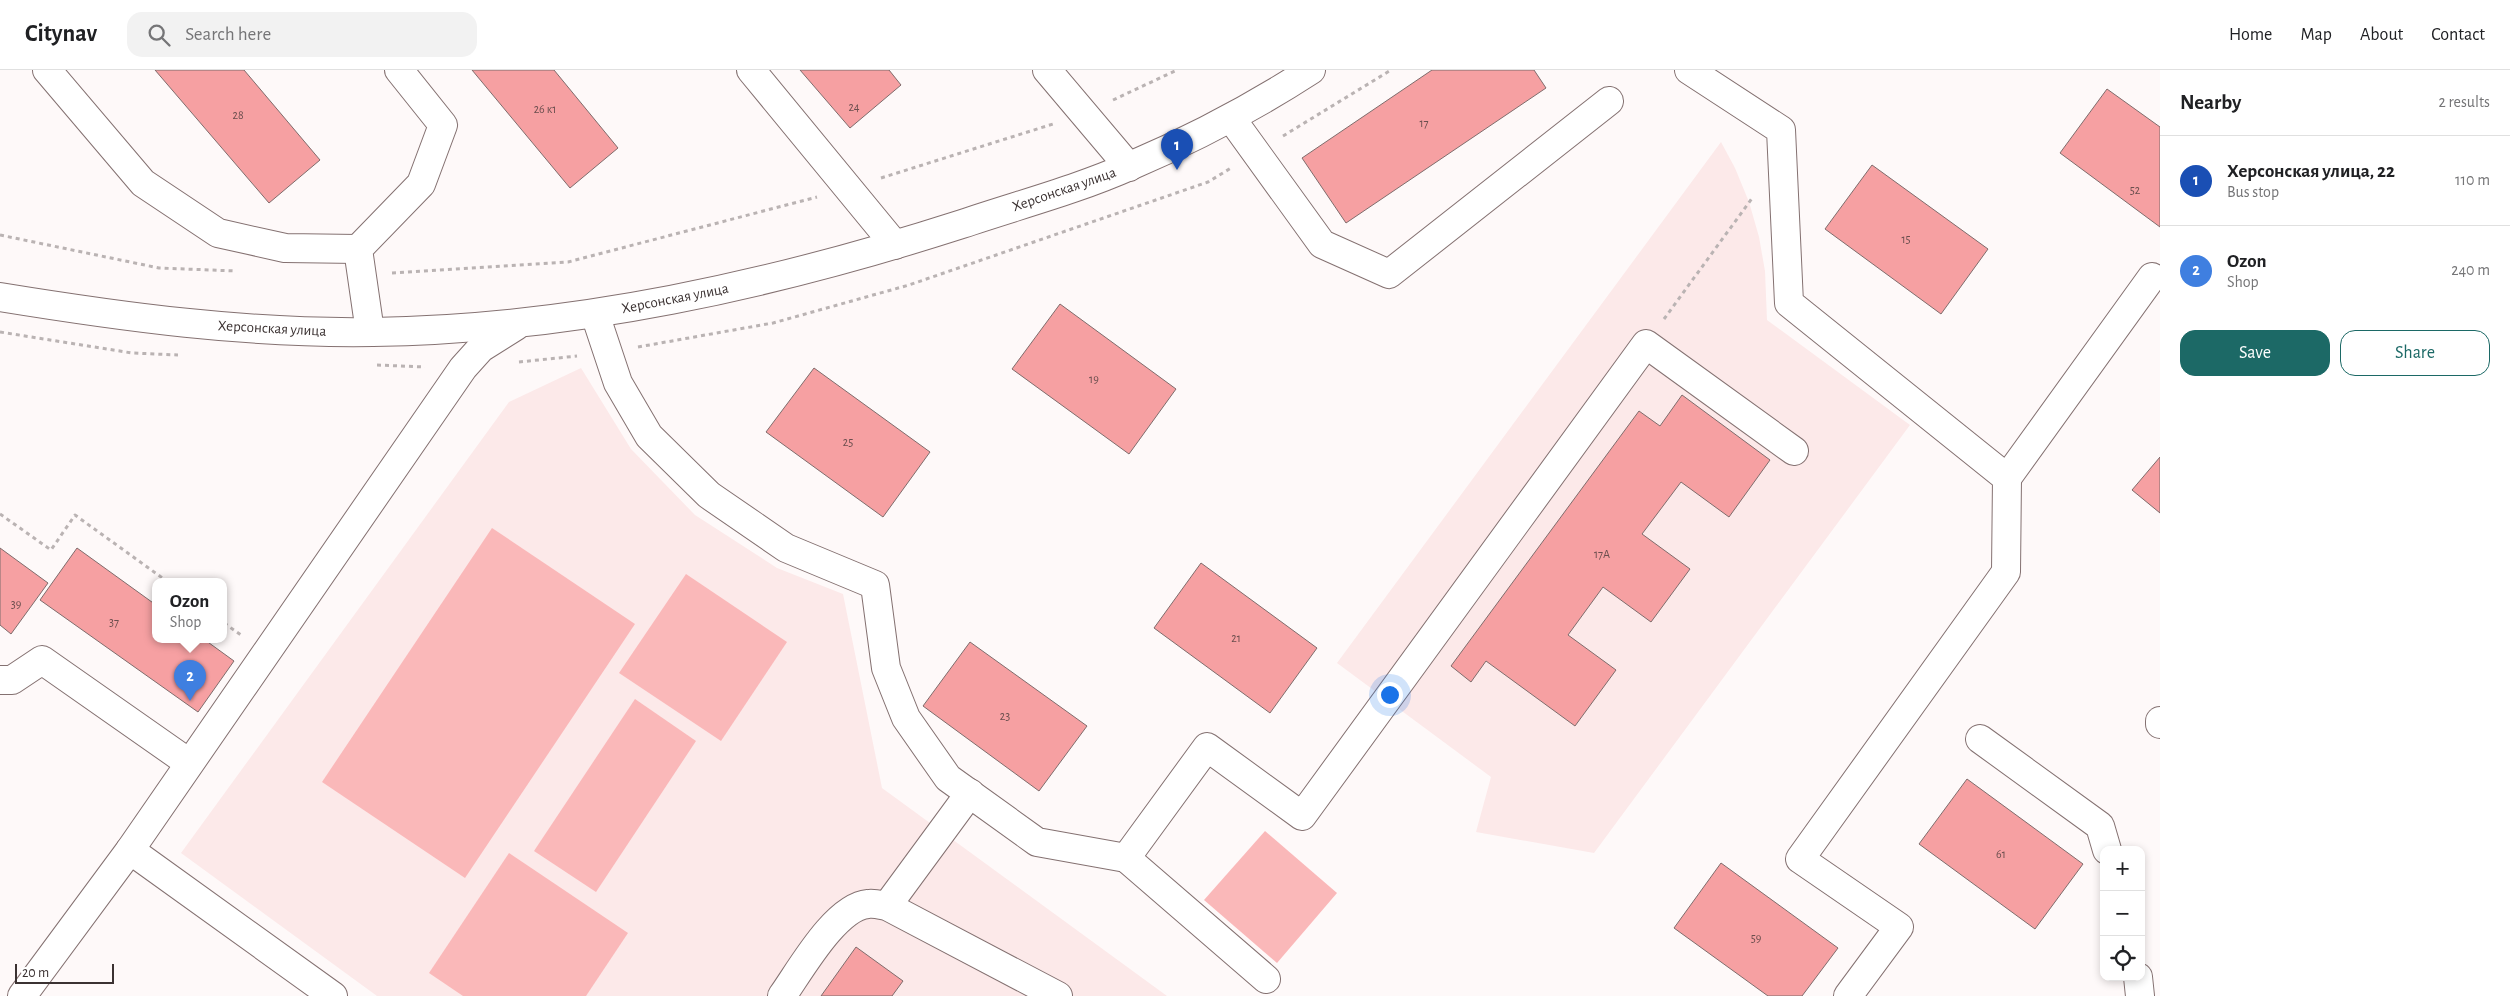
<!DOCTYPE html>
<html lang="en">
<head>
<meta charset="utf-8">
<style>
  body { margin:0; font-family:"Alegreya Sans",sans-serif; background:#f2f2f2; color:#202124 }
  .controls { position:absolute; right:15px; bottom:15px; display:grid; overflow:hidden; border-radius:10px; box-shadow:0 2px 8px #0003 }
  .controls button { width:45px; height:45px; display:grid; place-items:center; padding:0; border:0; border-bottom:1px solid #e0e0e0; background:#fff; color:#202124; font:25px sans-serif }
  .scale { position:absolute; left:15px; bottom:12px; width:99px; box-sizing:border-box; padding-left:5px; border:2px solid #3b3232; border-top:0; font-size:14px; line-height:18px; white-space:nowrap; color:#3b3232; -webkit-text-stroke:4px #fff; paint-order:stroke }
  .you { position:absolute; left:1389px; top:624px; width:18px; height:18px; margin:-12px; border:4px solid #fff; border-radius:50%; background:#1a73e8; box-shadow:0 0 0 8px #1a73e833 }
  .badge { display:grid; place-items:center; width:32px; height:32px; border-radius:50%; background:#1c6966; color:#fff; font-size:16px; font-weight:700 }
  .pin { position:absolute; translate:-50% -41px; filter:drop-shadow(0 1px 2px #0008) }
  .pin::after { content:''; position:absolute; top:26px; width:18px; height:15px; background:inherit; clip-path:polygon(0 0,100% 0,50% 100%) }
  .popup { position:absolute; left:152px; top:508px; width:75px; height:65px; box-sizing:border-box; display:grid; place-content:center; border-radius:10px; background:#fff; filter:drop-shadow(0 1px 4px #0005); font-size:16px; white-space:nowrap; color:#757577 }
  .popup b { font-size:19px; color:#202124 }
  .popup::after { content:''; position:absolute; left:50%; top:100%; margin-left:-10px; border:10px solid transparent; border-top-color:#fff }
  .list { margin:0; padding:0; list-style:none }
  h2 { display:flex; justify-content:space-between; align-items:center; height:65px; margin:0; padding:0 20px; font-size:21px }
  h2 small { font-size:16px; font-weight:400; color:#757577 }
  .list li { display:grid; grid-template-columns:32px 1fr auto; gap:15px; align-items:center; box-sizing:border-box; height:90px; padding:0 20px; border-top:1px solid #e0e0e0 }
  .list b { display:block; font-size:19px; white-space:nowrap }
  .list p { margin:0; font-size:16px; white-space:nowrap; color:#757577 }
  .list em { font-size:16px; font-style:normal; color:#757577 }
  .actions { display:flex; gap:10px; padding:15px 20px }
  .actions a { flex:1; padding:11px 0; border:1px solid #1c6966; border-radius:15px; text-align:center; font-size:18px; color:#1c6966 }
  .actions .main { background:#1c6966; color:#fff }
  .icon { flex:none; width:28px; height:28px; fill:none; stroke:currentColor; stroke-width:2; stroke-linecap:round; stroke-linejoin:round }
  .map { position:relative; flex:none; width:2160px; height:926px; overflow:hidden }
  header { display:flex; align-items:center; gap:30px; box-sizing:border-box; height:70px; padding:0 25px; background:#fff; border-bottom:1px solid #e0e0e0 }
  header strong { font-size:24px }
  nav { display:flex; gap:28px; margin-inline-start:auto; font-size:18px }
  .search { width:350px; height:45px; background:#f2f2f2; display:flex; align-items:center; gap:12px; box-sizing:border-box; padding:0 18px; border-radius:15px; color:#757577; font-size:19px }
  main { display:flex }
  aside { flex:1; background:#fff }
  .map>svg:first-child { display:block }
  .built { fill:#fce9e9 }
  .green { fill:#fab8b9 }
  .building { fill:#f6a0a2; stroke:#7f6c6c }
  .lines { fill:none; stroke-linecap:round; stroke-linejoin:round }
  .minor-casing { stroke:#847171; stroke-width:30 }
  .path { stroke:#bab3b3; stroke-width:3; stroke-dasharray:4 4; stroke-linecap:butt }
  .minor { stroke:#fff; stroke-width:28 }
  .labels { text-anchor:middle; stroke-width:4.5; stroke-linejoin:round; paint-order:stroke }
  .number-label { font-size:12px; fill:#6a4e4e }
  .street-label { font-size:15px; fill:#3b3232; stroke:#fff }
</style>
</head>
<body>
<header>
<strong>Citynav</strong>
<div class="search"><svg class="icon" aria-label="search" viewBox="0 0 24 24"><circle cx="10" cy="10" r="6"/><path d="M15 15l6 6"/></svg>Search here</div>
<nav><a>Home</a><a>Map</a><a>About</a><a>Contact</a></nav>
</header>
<main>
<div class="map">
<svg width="2160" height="926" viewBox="0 0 2160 926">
  <rect width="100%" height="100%" fill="#fef9f9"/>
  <g class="built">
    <polygon points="1721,72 1735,98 1749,132 1759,167 1765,201 1767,250 1910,355 1594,783 1476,762 1491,707 1337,593"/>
    <polygon points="581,298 631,379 695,445 777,498 843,524 882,718 1167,926 377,926 181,783 509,332"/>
  </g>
  <g class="green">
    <polygon points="492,458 635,554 465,808 322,712"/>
    <polygon points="686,504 787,572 721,671 619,603"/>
    <polygon points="635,629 696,671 596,822 534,781"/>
    <polygon points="1265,761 1337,823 1277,893 1204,830"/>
    <polygon points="509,783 628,863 586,926 463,926 429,903"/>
  </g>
  <g class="building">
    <polygon points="155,0 244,0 320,90 269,133"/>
    <polygon points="472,0 554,0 618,78 570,118"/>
    <polygon points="800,0 889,0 901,15 850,58"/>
    <polygon points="1432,0 1534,0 1546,18 1346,153 1302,88"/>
    <polygon points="2107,19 2160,57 2160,157 2060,83"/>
    <polygon points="1872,95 1988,179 1941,244 1825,159"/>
    <polygon points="1060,234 1176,319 1129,384 1012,299"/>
    <polygon points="814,298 930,382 883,447 766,362"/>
    <polygon points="1682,325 1770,390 1729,447 1681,412 1642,464 1690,499 1651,552 1603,517 1568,565 1616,600 1575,656 1486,591 1471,612 1451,596 1639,341 1660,356"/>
    <polygon points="2160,387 2160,443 2132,420"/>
    <polygon points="0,478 48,513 11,564 0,555"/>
    <polygon points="77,478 156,535 156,570 205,570 234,591 198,642 40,530"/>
    <polygon points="1201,493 1317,578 1270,643 1154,558"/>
    <polygon points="970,572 1087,656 1039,721 923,636"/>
    <polygon points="1967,709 2083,794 2035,859 1919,774"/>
    <polygon points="1721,793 1838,878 1802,926 1768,926 1674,858"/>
    <polygon points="856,877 903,911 892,926 821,926"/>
  </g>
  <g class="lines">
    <defs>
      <g id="minor">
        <polyline points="47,0 143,113 218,163 285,178 358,179"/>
        <polyline points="751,0 895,175"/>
        <polyline points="1047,0 1129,97"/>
        <polyline points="1689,0 1781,60 1789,233 2007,408 2006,502 1800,789 1899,857 1848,926"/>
        <polyline points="1231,48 1322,174 1389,204 1609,31"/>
        <path d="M0 227C123 247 248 264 373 262 574 259 772 215 962 154 1018 135 1076 120 1130 96 1193 69 1254 37 1311 0"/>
        <polyline points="595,244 618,313 649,366 709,425 786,478 875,515 886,598 906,648 948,708 1037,772 1126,788 1207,677 1302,746 1646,274 1794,381"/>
        <polyline points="370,262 358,179 421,114 443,55 399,0"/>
        <polyline points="2007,408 2152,207"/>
        <polyline points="0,610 12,610 42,590 189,693"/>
        <polyline points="2160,651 2160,654"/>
        <polyline points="1980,669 2100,756 2107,780"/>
        <polyline points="130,780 333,926"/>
        <polyline points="1126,788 1266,909"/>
        <polyline points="887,836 970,723"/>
        <polyline points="2138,907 2140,926"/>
        <polyline points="22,926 130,780 463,298 481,278 516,256"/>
        <path d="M782 926C800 901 835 837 868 834 874 833 881 835 887 836L1058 926"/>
      </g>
    </defs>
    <use href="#minor" class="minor-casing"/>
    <g class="path">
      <polyline points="1113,30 1177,0"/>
      <polyline points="1283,66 1391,0"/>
      <polyline points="881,108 1053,54"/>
      <polyline points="0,165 159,198 236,201"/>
      <polyline points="392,203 568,192 817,127"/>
      <polyline points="1664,249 1753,127"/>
      <polyline points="0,262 132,283 178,285"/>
      <polyline points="638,277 773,253 909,215 1208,112 1231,98"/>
      <polyline points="519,292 577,286"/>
      <polyline points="377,295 425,297"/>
      <polyline points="0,444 51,480 75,445 168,512"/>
      <polyline points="224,553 241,565"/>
    </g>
    <use href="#minor" class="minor"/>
  </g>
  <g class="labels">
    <g class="number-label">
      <text x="854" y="41">24</text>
      <text x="545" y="43">26 к1</text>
      <text x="238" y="49">28</text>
      <text x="1424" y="57">17</text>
      <text x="2135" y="124">52</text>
      <text x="1906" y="173">15</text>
      <text x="1094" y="313">19</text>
      <text x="848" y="376">25</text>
      <text x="1602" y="488">17А</text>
      <text x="16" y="538">39</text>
      <text x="114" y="556">37</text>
      <text x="1236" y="572">21</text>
      <text x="1005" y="650">23</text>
      <text x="2001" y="788">61</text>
      <text x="1756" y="872">59</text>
    </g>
    <g class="street-label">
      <text transform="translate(1064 119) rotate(-19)" y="5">Херсонская улица</text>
      <text transform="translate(675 228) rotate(-11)" y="5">Херсонская улица</text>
      <text transform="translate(272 258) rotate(3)" y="5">Херсонская улица</text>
    </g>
  </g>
</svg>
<div class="controls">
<button>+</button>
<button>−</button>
<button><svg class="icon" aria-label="locate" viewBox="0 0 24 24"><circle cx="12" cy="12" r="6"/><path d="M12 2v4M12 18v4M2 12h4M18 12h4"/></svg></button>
</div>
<div class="scale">20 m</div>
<div class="you"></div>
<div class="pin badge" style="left:1177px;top:100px;background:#1a4fb4">1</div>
<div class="pin badge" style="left:190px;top:631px;background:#3f7fe0">2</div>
<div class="popup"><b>Ozon</b>Shop</div>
</div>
<aside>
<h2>Nearby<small>2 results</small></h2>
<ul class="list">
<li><span class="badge" style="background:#1a4fb4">1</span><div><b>Херсонская улица, 22</b><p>Bus stop</p></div><em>110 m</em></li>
<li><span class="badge" style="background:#3f7fe0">2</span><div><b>Ozon</b><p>Shop</p></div><em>240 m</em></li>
</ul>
<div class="actions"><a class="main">Save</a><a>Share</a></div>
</aside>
</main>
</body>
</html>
